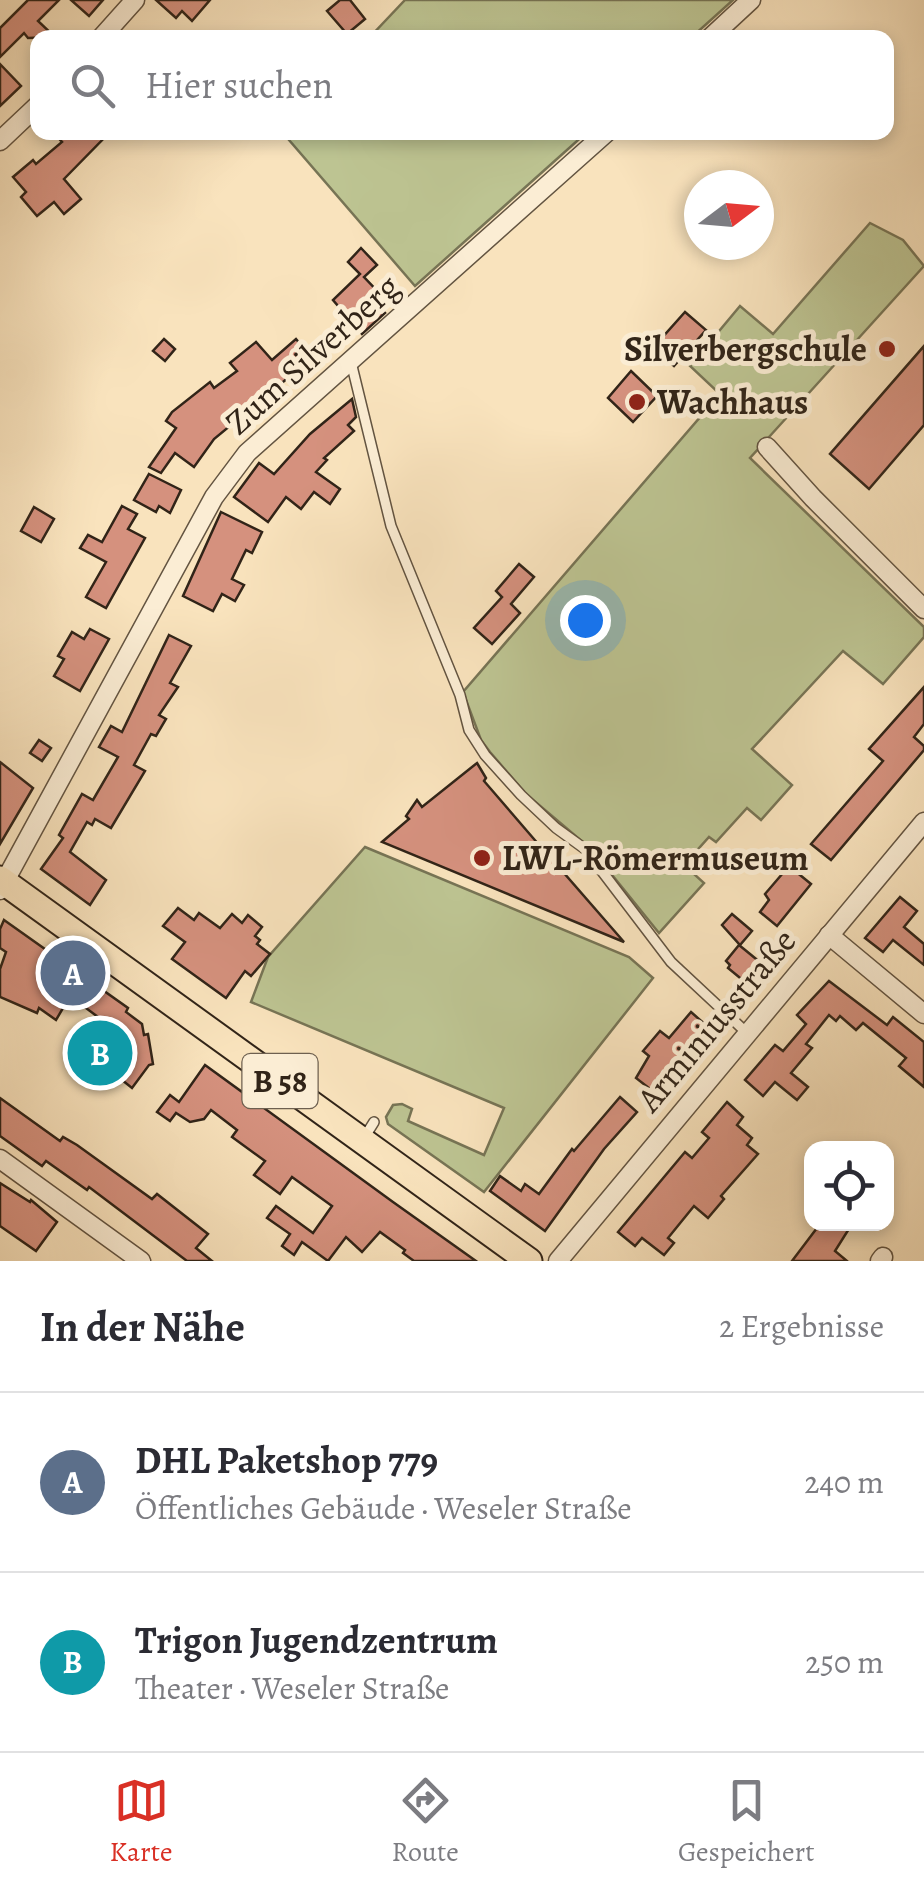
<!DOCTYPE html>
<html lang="de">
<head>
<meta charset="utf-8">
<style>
  body { margin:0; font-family:Alegreya,serif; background:#f7f7f7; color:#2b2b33 }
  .controls { position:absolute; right:30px; bottom:30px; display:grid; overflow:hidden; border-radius:20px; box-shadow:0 5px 15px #0003 }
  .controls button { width:90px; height:90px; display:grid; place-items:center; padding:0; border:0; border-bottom:2px solid #e1e1e2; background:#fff; color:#2b2b33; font:50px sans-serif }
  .compass { position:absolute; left:684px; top:170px; width:90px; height:90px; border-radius:50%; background:#fff; box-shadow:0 5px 15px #0003; rotate:74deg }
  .you { position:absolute; left:585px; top:620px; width:35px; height:35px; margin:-25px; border:8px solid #fff; border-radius:50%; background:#1a73e8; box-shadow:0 0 0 15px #1a73e833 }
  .badge { display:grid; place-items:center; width:65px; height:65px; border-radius:50%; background:#d93025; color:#fff; font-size:32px; font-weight:700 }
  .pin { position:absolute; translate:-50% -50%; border:5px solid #fff; box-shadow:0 2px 10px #0006 }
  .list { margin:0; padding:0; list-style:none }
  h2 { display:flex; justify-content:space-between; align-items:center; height:130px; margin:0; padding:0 40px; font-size:42px }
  h2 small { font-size:32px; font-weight:400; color:#7c7c81 }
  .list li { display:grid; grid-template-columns:65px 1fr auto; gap:30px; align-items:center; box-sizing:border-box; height:180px; padding:0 40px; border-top:2px solid #e1e1e2 }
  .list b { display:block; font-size:38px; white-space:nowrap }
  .list p { margin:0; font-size:32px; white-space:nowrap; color:#7c7c81 }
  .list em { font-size:32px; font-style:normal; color:#7c7c81 }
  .icon { flex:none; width:55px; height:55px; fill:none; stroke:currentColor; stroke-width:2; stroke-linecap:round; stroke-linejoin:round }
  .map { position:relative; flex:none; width:924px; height:1261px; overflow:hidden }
  .search { position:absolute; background:#fff; box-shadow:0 5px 15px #0003; left:30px; right:30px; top:30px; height:110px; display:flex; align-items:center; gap:25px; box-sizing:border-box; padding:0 35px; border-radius:20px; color:#7c7c81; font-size:38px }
  .sheet { height:490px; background:#fff }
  nav { display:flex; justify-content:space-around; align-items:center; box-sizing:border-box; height:140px; border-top:2px solid #e1e1e2; background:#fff; font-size:28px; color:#7c7c81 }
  nav a { display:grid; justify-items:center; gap:5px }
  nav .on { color:#d93025 }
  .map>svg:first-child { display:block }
  .green { fill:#bdc492; stroke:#777455; stroke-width:2.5 }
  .building { fill:#d5917e; stroke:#312418; stroke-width:2.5 }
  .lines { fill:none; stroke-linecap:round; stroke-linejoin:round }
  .lane-casing { stroke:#635441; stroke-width:12 }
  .street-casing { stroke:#635441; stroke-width:21 }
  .primary-casing { stroke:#312418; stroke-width:29 }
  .lane { stroke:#fbedd4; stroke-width:9 }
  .street { stroke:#fbedd4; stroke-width:18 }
  .primary { stroke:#f9e3bd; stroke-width:25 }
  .poi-dot { fill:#8f2418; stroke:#fbedd4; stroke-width:4 }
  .labels { text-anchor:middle; stroke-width:10; stroke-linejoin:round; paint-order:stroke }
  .shield { fill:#fbedd4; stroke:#6e6050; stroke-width:2.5 }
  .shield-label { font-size:32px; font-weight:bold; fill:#312418 }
  .poi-label { font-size:35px; font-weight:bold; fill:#312418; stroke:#fbedd4; text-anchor:start }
  .street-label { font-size:35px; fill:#312418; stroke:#fbedd4 }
</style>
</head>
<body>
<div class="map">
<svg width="924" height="1261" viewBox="0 0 924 1261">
  <rect width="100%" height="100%" fill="#f9e3bd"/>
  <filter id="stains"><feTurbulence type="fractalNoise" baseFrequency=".002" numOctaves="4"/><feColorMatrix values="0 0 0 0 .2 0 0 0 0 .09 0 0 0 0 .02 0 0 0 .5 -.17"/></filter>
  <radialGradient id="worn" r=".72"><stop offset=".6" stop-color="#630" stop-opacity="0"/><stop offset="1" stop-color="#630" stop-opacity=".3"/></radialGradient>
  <g class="green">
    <polygon points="405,0 733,0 692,37 370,37"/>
    <polygon points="283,133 586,133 415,286"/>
    <polygon points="870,223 903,240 924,266 750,458 924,627 924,637 883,684 843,651 752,749 792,785 761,820 747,808 716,842 709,837 684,865 704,883 659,933 591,849 526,794 490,752 481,740 463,692 720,394 690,366 740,306 773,334"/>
    <polygon points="365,847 629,957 653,978 484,1192 388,1124 386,1117 393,1105 402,1104 412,1109 408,1121 484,1155 504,1108 251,1002 268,957"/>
  </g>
  <g class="building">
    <polygon points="28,0 59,0 38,21 55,37 28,38 24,33 0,57 0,28"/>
    <polygon points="71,0 103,0 89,16"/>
    <polygon points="156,0 210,0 192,21 182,11 176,18"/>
    <polygon points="340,0 350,0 365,19 347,34 327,11"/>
    <polygon points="0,64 21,86 0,106"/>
    <polygon points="53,132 110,132 64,179 81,199 64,214 54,202 37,216 21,197 26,192 13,177 33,160 36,164 62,142"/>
    <polygon points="361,248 377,265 364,277 382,296 375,302 385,313 362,334 333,300 360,274 348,262"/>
    <polygon points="685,312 706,330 674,366 653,348"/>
    <polygon points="164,339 175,349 165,361 153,351"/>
    <polygon points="296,339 312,358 214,439 194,467 175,453 161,473 149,467 176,428 166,421 172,412 210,382 214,388 237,371 230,363 256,342 272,360"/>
    <polygon points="924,346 924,425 869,489 830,454"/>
    <polygon points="631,371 657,396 633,422 608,398"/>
    <polygon points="352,399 356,417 348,425 354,431 324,458 327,460 316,472 340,489 330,504 314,492 301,509 286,497 268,522 234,497 259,463 274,474 310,434"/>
    <polygon points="149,474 181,490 170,513 159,506 156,512 134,500"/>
    <polygon points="122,506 137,514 128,529 145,538 106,608 86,597 106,562 80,548 88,535 102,542"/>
    <polygon points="34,507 54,519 41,542 21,531"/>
    <polygon points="221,512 262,532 252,553 246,550 232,579 244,585 235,601 222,594 213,611 183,596"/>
    <polygon points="519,564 534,577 511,604 520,613 492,644 474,628 502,597 496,591"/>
    <polygon points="90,629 109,639 80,691 54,676 64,659 58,656 72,632 84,639"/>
    <polygon points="169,635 191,646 170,683 178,687 159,715 166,719 156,736 151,734 134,765 145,771 111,828 95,819 92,825 87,822 70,852 106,880 90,905 41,869 63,838 59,835 82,794 93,800 118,757 99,747 111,726 122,732"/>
    <polygon points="924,687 924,724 914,737 924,746 924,750 831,860 811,844 883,761 869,749"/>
    <polygon points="39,740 51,748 42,761 30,753"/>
    <polygon points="0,762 33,788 0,844"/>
    <polygon points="477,763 486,778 484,781 552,860 557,855 566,871 564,873 624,942 382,842 409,819 406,816 417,800 422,807"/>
    <polygon points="789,866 811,884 777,926 760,912 769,900 765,894"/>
    <polygon points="900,897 917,911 904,927 924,944 924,965 893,940 883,952 865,938"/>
    <polygon points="178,908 194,920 199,913 220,928 232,914 242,923 248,915 262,927 255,936 260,940 257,944 270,954 251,976 245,971 226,998 172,959 185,942 163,926"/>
    <polygon points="732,914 752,931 740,945 722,925"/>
    <polygon points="4,920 128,1008 126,1012 142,1024 144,1035 148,1034 153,1064 149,1065 132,1088 107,1068 96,1069 83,1060 97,1041 95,1029 102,1020 70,996 56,1020 39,1008 37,1013 0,997 0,969 6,952 0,948 0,929"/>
    <polygon points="739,945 761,963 745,982 728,968 730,965 726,961"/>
    <polygon points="829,981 887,1025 893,1017 924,1042 924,1087 899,1066 906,1058 863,1023 856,1030 840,1016 836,1021 829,1015 806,1044 812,1048 791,1073 808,1087 797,1100 775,1082 763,1096 745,1080 775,1045 783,1051 806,1024 797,1015"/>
    <polygon points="691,1012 708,1027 654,1092 636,1078 649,1056 643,1051 660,1031 669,1038"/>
    <polygon points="205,1065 393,1202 476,1261 414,1261 403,1253 405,1250 380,1232 362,1252 346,1237 328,1261 302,1242 294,1255 282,1246 290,1234 267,1218 276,1206 313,1233 332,1206 292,1177 280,1194 254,1175 265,1161 232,1137 237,1130 211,1110 204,1119 190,1122 176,1113 170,1121 157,1112 170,1095 179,1102"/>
    <polygon points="620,1097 637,1112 604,1149 545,1231 490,1191 500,1176 521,1191 525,1184 539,1194 572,1149 574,1151"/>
    <polygon points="0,1098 60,1141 63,1137 77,1145 152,1199 157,1194 208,1234 196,1248 212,1261 187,1261 89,1187 87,1190 46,1161 42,1166 0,1136"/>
    <polygon points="727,1102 743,1117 737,1125 752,1138 747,1145 758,1154 721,1196 724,1199 708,1218 694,1206 668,1238 674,1243 664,1255 642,1238 635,1246 618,1232 685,1152 692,1158 709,1138 702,1132"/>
    <polygon points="0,1183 30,1202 31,1200 57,1222 36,1251 0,1226"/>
    <polygon points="820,1224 852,1224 835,1251 847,1261 792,1261"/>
  </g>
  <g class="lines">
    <defs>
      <g id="lane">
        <polyline points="351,362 391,526 460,695 469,730 485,755 521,795 556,828 585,849 671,962 747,1033"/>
        <polyline points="364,1138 374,1122"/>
      </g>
      <g id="street">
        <polyline points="101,38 135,0"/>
        <polyline points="710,38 751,0"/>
        <polyline points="0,141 38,105"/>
        <polyline points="767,447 813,498 924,609"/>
        <polyline points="0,890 214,497 247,453 607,132"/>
        <polyline points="829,935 924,1014"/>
        <polyline points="0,1159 141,1261"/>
        <polyline points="558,1261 924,822"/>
        <polyline points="880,1261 883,1257"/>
      </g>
      <polyline id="primary" points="0,879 529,1261"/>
    </defs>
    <use href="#lane" class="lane-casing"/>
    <use href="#street" class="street-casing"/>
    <use href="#primary" class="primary-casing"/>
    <use href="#lane" class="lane"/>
    <use href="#street" class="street"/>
    <use href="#primary" class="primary"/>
  </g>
  <g class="poi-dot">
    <circle cx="887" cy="349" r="10"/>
    <circle cx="637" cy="402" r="10"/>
    <circle cx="482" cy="858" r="10"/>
  </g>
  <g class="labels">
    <rect class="shield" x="242.5" y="1054" width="75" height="54" rx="8"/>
    <g class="shield-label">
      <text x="280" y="1092">B 58</text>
    </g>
    <g class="poi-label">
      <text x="867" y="361" text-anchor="end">Silverbergschule</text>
      <text x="657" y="414">Wachhaus</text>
      <text x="502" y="870">LWL-Römermuseum</text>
    </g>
    <g class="street-label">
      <text transform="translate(312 354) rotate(-42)" y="12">Zum Silverberg</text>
      <text transform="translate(716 1020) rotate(-50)" y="12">Arminiusstraße</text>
    </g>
  </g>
  <rect width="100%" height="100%" filter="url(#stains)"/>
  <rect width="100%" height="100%" fill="url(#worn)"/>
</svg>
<div class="controls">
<button><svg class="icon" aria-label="locate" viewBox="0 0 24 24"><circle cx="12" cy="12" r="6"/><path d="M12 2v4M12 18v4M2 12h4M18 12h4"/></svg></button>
</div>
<svg class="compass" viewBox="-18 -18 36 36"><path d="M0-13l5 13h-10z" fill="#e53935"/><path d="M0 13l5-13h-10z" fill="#7c7c81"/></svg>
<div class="you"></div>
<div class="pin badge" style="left:73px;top:973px;background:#5c6f8a">A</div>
<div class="pin badge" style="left:100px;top:1053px;background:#0f9aa8">B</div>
<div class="search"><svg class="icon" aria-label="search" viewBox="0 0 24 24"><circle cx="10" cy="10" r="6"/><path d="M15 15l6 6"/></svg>Hier suchen</div>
</div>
<section class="sheet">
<h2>In der Nähe<small>2 Ergebnisse</small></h2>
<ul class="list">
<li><span class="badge" style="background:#5c6f8a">A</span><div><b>DHL Paketshop 779</b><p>Öffentliches Gebäude · Weseler Straße</p></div><em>240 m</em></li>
<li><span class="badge" style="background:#0f9aa8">B</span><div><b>Trigon Jugendzentrum</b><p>Theater · Weseler Straße</p></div><em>250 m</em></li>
</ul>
</section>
<nav>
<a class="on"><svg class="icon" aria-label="map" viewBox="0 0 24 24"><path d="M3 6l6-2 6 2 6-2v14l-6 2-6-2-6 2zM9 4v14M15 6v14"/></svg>Karte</a>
<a><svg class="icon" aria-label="directions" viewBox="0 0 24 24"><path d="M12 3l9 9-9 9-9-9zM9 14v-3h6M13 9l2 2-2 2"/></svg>Route</a>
<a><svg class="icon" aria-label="saved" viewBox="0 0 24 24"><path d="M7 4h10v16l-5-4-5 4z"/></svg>Gespeichert</a>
</nav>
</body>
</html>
